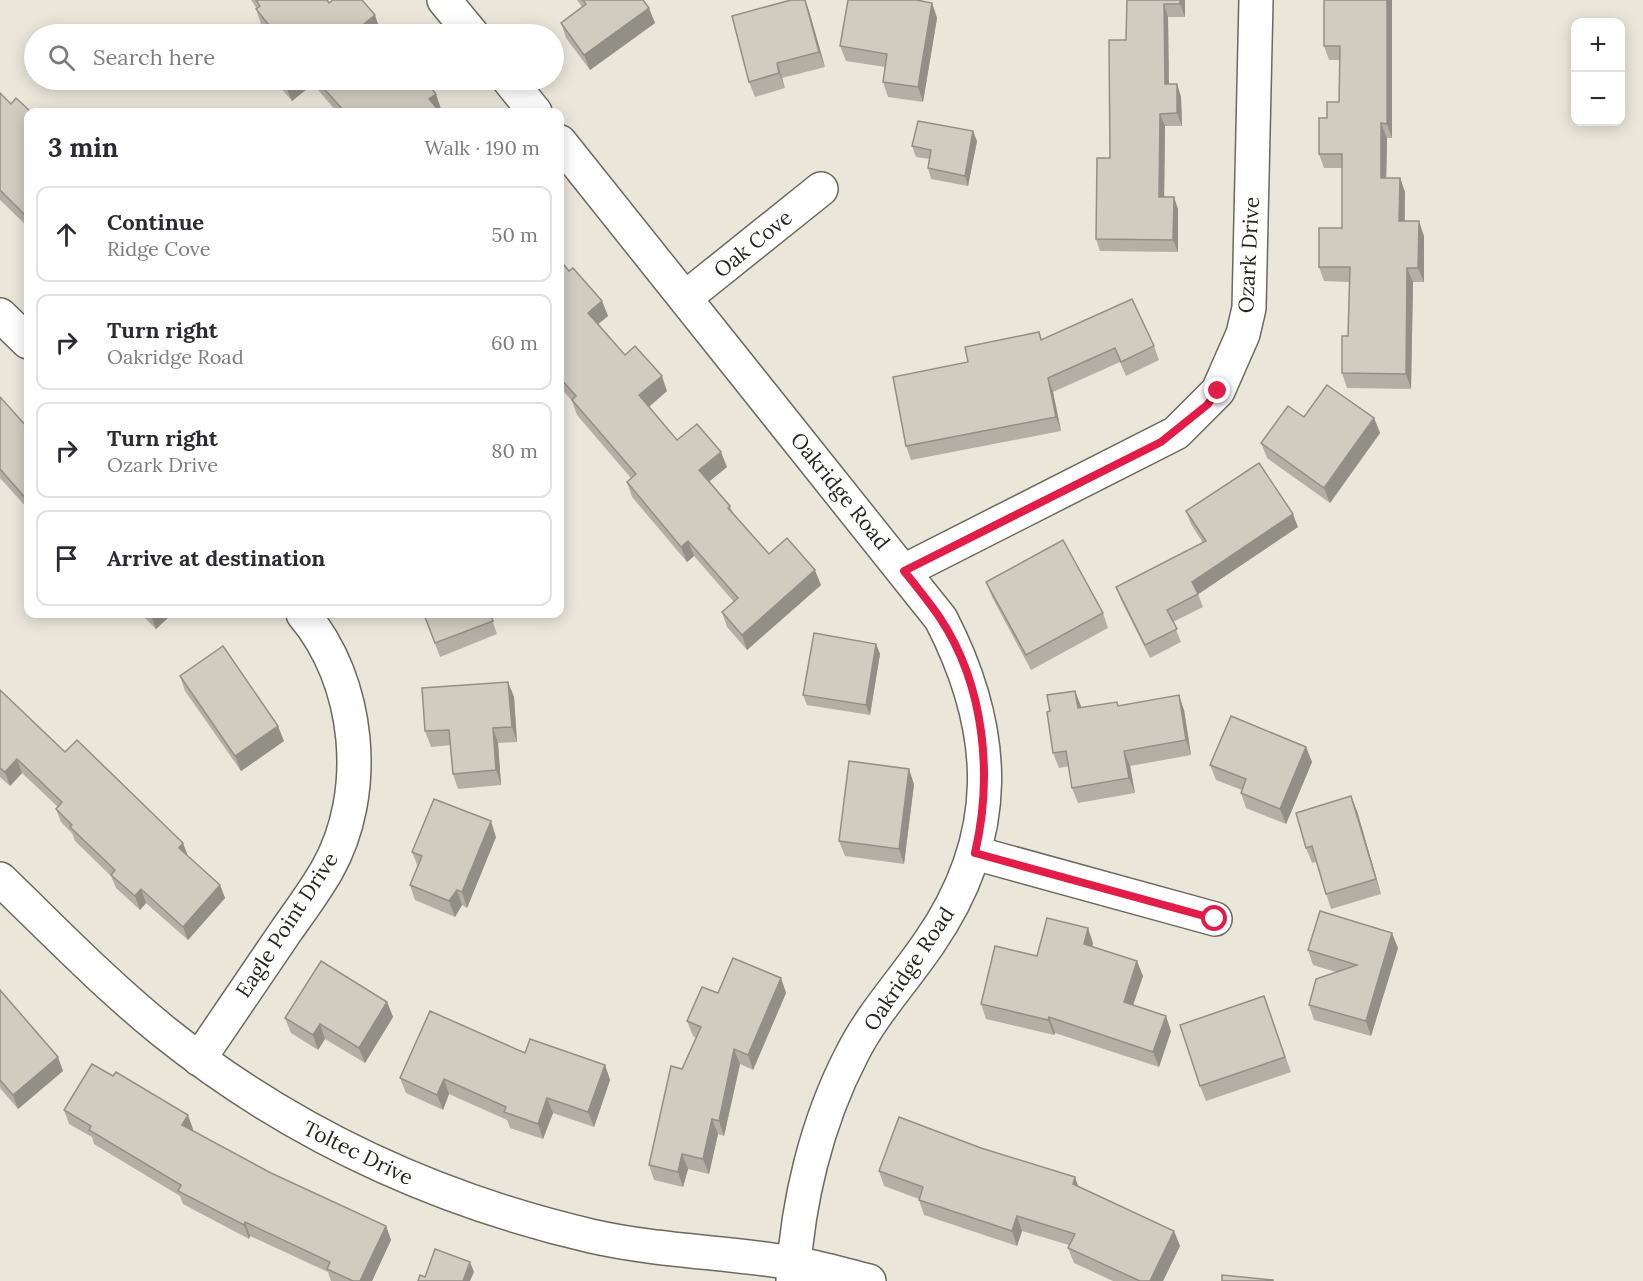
<!DOCTYPE html>
<html lang="en">
<head>
<meta charset="utf-8">
<style>
  body { margin:0; font-family:Lora,serif; background:#f2f2f3; color:#2b2b33 }
  .controls { position:absolute; right:18px; top:18px; display:grid; overflow:hidden; border-radius:12px; box-shadow:0 3px 15px #0003 }
  .controls button { width:54px; height:54px; display:grid; place-items:center; padding:0; border:0; border-bottom:2px solid #e1e1e2; background:#fff; color:#2b2b33; font:30px sans-serif }
  .stop { position:absolute; width:18px; height:18px; margin:-14px; border:4px solid #e11d48; border-radius:50%; background:#fff }
  .stop.end { background:#e11d48; border-color:#fff; box-shadow:0 2px 6px #0008 }
  .list { margin:0; padding:0; list-style:none }
  h2 { display:flex; justify-content:space-between; align-items:center; height:78px; margin:0; padding:0 24px; font-size:26px }
  h2 small { font-size:20px; font-weight:400; color:#7c7c81 }
  .list li { display:grid; grid-template-columns:39px 1fr auto; gap:18px; align-items:center; box-sizing:border-box; height:96px; margin:0 12px 12px; padding:0 12px; border:2px solid #e1e1e2; border-radius:12px }
  .list b { display:block; font-size:22px; white-space:nowrap }
  .list p { margin:0; font-size:20px; white-space:nowrap; color:#7c7c81 }
  .list em { font-size:20px; font-style:normal; color:#7c7c81 }
  .icon { flex:none; width:33px; height:33px; fill:none; stroke:currentColor; stroke-width:2; stroke-linecap:round; stroke-linejoin:round }
  .map { position:relative; flex:none; width:1643px; height:1281px; overflow:hidden }
  .search { position:absolute; background:#fff; box-shadow:0 3px 15px #0003; left:24px; top:24px; width:540px; height:66px; display:flex; align-items:center; gap:15px; box-sizing:border-box; padding:0 21px; border-radius:33px; color:#7c7c81; font-size:22px }
  .panel { position:absolute; background:#fff; box-shadow:0 3px 15px #0003; left:24px; top:108px; width:540px; height:510px; border-radius:12px }
  .map>svg:first-child { display:block }
  .lines { fill:none; stroke-linecap:round; stroke-linejoin:round }
  .minor-casing { stroke:#6c685d; stroke-width:36 }
  .minor { stroke:#fff; stroke-width:33 }
  .wall { fill:#b3afa5 }
  .shaded-wall { fill:#928f86 }
  .building { fill:#d0ccc0; stroke:#928f86; stroke-width:1.5 }
  .route { stroke:#e11d48; stroke-width:8 }
  .labels { text-anchor:middle; stroke-width:4.5; stroke-linejoin:round; paint-order:stroke }
  .street-label { font-size:21px; fill:#272520; stroke:#fff }
</style>
</head>
<body>
<div class="map">
<svg width="1643" height="1281" viewBox="0 0 1643 1281">
  <rect width="100%" height="100%" fill="#ebe6da"/>
  <g class="lines">
    <defs>
      <g id="minor">
        <polyline points="444,0 472,34"/>
        <polyline points="509,80 535,112"/>
        <path d="M560 142 941 619C999 732 1003 836 929 943 904 980 872 1014 852 1054 816 1123 797 1204 793 1281"/>
        <polyline points="685,298 821,189"/>
        <polyline points="0,315 28,342"/>
        <polyline points="904,571 1176,433 1218,391 1243,334 1249,308 1256,0"/>
        <polyline points="975,853 1215,919"/>
        <path d="M0 879C53 930 105 984 163 1031 289 1132 433 1199 591 1236 657 1251 726 1252 792 1263 818 1267 844 1275 869 1281"/>
        <path d="M199 1059C228 1016 257 973 286 931 300 911 315 891 327 870 371 793 360 681 303 614"/>
      </g>
    </defs>
    <use href="#minor" class="minor-casing"/>
    <use href="#minor" class="minor"/>
  </g>
  <g class="wall">
    <polygon points="251,0 327,0 329,3 380,30 375,34 269,34 261,24 256,9 257,9"/>
    <polygon points="577,0 643,0 655,23 590,70 566,38 561,23 582,7"/>
    <polygon points="805,0 809,11 825,67 782,78 785,88 755,97 749,82"/>
    <polygon points="1127,0 1185,0 1185,17 1168,17 1169,84 1177,84 1181,97 1182,126 1165,126 1164,197 1178,209 1178,252 1100,251 1096,239 1110,158 1126,40"/>
    <polygon points="1324,0 1392,0 1392,138 1387,138 1386,178 1400,178 1405,192 1405,221 1424,236 1424,282 1413,282 1411,389 1347,388 1342,373 1348,336 1349,282 1324,281 1319,267 1342,228 1342,168 1324,168 1319,154 1327,118 1339,102 1339,60 1329,60 1324,46"/>
    <polygon points="932,3 937,18 923,102 888,97 883,82 885,67 846,61 840,46"/>
    <polygon points="274,80 424,80 441,109 439,111 440,112 337,112 313,84 292,101"/>
    <polygon points="0,93 11,104 28,112 28,227 0,200"/>
    <polygon points="977,141 968,186 931,179 928,168 929,159 916,157 912,146"/>
    <polygon points="560,260 569,271 602,301 608,316 598,324 625,355 667,391 649,407 677,440 727,467 709,481 730,506 733,513 769,554 821,585 747,650 727,627 722,612 734,602 694,556 687,562 632,497 627,482 631,478 577,415 572,401 560,387"/>
    <polygon points="1042,340 1154,346 1159,360 1126,376 1120,362 1053,392 1061,431 911,460 906,446 968,362"/>
    <polygon points="0,397 28,428 28,509 0,478"/>
    <polygon points="1304,417 1374,418 1380,433 1330,503 1267,458 1261,443"/>
    <polygon points="1186,511 1298,527 1198,594 1203,607 1173,622 1181,642 1150,658 1121,600 1116,587 1203,543 1191,524"/>
    <polygon points="986,582 1103,613 1108,628 1031,670 992,597"/>
    <polygon points="141,614 172,614 156,629"/>
    <polygon points="490,614 497,634 440,657 425,617 428,616"/>
    <polygon points="876,644 880,654 870,715 807,705 803,695"/>
    <polygon points="180,676 284,741 241,771 185,691"/>
    <polygon points="508,682 514,697 517,742 498,743 501,785 458,789 453,774 451,745 431,747 425,731"/>
    <polygon points="0,690 65,752 220,885 225,898 188,940 146,903 140,910 116,888 111,876 75,841 72,833 61,822 56,809 58,807 22,773 10,786 0,777"/>
    <polygon points="1075,691 1081,708 1117,702 1118,706 1184,710 1191,755 1130,766 1135,793 1078,803 1072,788 1069,766 1059,768 1053,753 1050,711"/>
    <polygon points="1306,747 1312,762 1286,824 1246,808 1241,793 1242,790 1216,780 1210,765"/>
    <polygon points="914,784 904,864 845,856 839,841"/>
    <polygon points="1357,811 1381,894 1331,909 1316,862 1312,863 1306,848"/>
    <polygon points="496,837 467,908 462,905 455,917 415,900 410,885 418,867 412,852"/>
    <polygon points="1093,943 1092,946 1143,976 1133,1005 1171,1031 1159,1067 1055,1033 1054,1035 986,1019 981,1004 1037,956"/>
    <polygon points="1398,948 1371,1036 1314,1020 1309,1005 1336,972 1313,965 1308,950"/>
    <polygon points="781,978 786,993 753,1070 740,1064 724,1136 718,1134 709,1174 688,1169 683,1187 654,1180 649,1165 682,1069 696,1038 693,1036 687,1021 718,993"/>
    <polygon points="0,990 63,1071 18,1109 0,1088"/>
    <polygon points="1264,996 1291,1072 1206,1101 1200,1086"/>
    <polygon points="387,1002 393,1017 365,1063 325,1039 318,1050 291,1033 285,1018"/>
    <polygon points="525,1053 605,1065 610,1080 594,1127 553,1113 543,1139 510,1128 507,1120 449,1094 443,1110 406,1093 400,1078"/>
    <polygon points="64,1110 193,1129 192,1130 271,1173 386,1226 391,1240 372,1281 331,1281 328,1272 250,1236 249,1239 183,1204 180,1196 94,1144 92,1137 69,1124"/>
    <polygon points="981,1148 1075,1177 1078,1186 1174,1231 1180,1246 1163,1281 1113,1281 1074,1263 1068,1248 1069,1245 1022,1231 1017,1246 924,1215 919,1200 919,1199 884,1186 879,1171"/>
  </g>
  <g class="shaded-wall">
    <polygon points="805,0 809,11 825,67 819,52"/>
    <polygon points="1180,0 1185,0 1185,17 1180,4"/>
    <polygon points="1387,0 1392,0 1392,138 1387,124"/>
    <polygon points="932,3 937,18 923,102 918,87"/>
    <polygon points="1164,4 1168,17 1169,97 1165,84"/>
    <polygon points="649,8 655,23 590,70 584,55"/>
    <polygon points="375,15 380,30 375,34 355,34 354,32"/>
    <polygon points="777,63 782,78 785,88 779,73"/>
    <polygon points="295,80 311,80 313,84 292,101 286,86"/>
    <polygon points="1177,84 1181,97 1182,126 1177,113"/>
    <polygon points="436,94 441,109 437,112 429,99"/>
    <polygon points="1160,114 1165,126 1164,209 1159,197"/>
    <polygon points="1381,123 1387,138 1386,192 1381,178"/>
    <polygon points="973,131 977,141 968,186 965,176"/>
    <polygon points="1400,178 1405,192 1404,235 1399,221"/>
    <polygon points="1174,197 1178,209 1178,252 1173,240"/>
    <polygon points="1419,221 1424,236 1424,282 1418,268"/>
    <polygon points="1407,268 1413,282 1411,389 1406,374"/>
    <polygon points="602,301 608,316 593,328 588,313"/>
    <polygon points="662,376 667,391 645,410 639,395"/>
    <polygon points="1048,378 1053,392 1061,431 1056,417"/>
    <polygon points="1374,418 1380,433 1330,503 1324,488"/>
    <polygon points="721,452 727,467 705,485 699,470"/>
    <polygon points="1293,514 1298,527 1197,595 1192,582"/>
    <polygon points="688,541 694,556 687,562 681,547"/>
    <polygon points="815,570 821,585 747,650 742,635"/>
    <polygon points="153,614 172,614 156,629 151,615"/>
    <polygon points="876,644 880,654 870,715 866,705"/>
    <polygon points="508,682 514,697 517,742 512,727"/>
    <polygon points="1075,691 1081,706 1083,723 1078,708"/>
    <polygon points="1179,695 1184,710 1191,755 1186,740"/>
    <polygon points="278,726 284,741 241,771 235,756"/>
    <polygon points="493,728 498,743 501,785 496,770"/>
    <polygon points="1306,747 1312,762 1286,824 1280,809"/>
    <polygon points="1124,751 1130,766 1135,793 1129,778"/>
    <polygon points="17,759 22,773 10,786 5,772"/>
    <polygon points="909,769 914,784 904,864 899,849"/>
    <polygon points="1351,796 1357,811 1381,894 1376,879"/>
    <polygon points="491,821 496,837 467,908 462,892"/>
    <polygon points="183,843 188,856 179,848"/>
    <polygon points="220,885 225,898 188,940 183,927"/>
    <polygon points="141,889 146,903 140,910 135,896"/>
    <polygon points="457,890 462,905 455,917 449,901"/>
    <polygon points="1088,928 1093,943 1089,959 1084,944"/>
    <polygon points="1392,933 1398,948 1371,1036 1366,1021"/>
    <polygon points="1137,961 1143,976 1129,1017 1124,1002"/>
    <polygon points="781,978 786,993 753,1070 748,1055"/>
    <polygon points="387,1002 393,1017 365,1063 359,1048"/>
    <polygon points="1166,1016 1171,1031 1159,1067 1153,1052"/>
    <polygon points="1049,1017 1055,1033 1054,1035 1048,1020"/>
    <polygon points="320,1024 325,1039 318,1050 313,1035"/>
    <polygon points="734,1049 740,1064 724,1136 719,1121"/>
    <polygon points="58,1057 63,1071 18,1109 13,1095"/>
    <polygon points="605,1065 610,1080 594,1127 588,1112"/>
    <polygon points="444,1079 449,1094 443,1110 437,1095"/>
    <polygon points="547,1098 553,1113 543,1139 538,1124"/>
    <polygon points="188,1115 193,1129 187,1139 182,1125"/>
    <polygon points="712,1119 718,1134 709,1174 703,1159"/>
    <polygon points="682,1154 688,1169 683,1187 678,1172"/>
    <polygon points="1075,1177 1080,1192 1073,1184"/>
    <polygon points="1017,1216 1022,1231 1017,1246 1012,1231"/>
    <polygon points="245,1222 250,1236 249,1239 244,1225"/>
    <polygon points="386,1226 391,1240 372,1281 360,1281"/>
    <polygon points="1174,1231 1180,1246 1163,1281 1150,1281"/>
    <polygon points="470,1262 474,1272 470,1281 463,1281"/>
  </g>
  <g class="building">
    <polygon points="256,0 327,0 329,3 333,0 362,0 375,15 354,32 357,34 276,34 256,9 260,6"/>
    <polygon points="583,0 643,0 649,8 584,55 561,23 586,4"/>
    <polygon points="791,0 805,0 819,52 777,63 779,73 749,82 732,16"/>
    <polygon points="848,0 916,0 932,3 918,87 883,82 887,54 840,46"/>
    <polygon points="1127,0 1180,0 1180,4 1164,4 1165,84 1177,84 1177,113 1160,114 1159,197 1174,197 1173,240 1096,239 1097,158 1110,158 1109,40 1126,40"/>
    <polygon points="1324,0 1387,0 1387,124 1381,123 1381,178 1400,178 1399,221 1419,221 1418,268 1407,268 1406,374 1342,373 1342,336 1348,336 1350,267 1319,267 1319,228 1342,228 1342,154 1319,154 1319,118 1327,118 1327,102 1339,102 1340,46 1324,46"/>
    <polygon points="281,80 295,80 286,86"/>
    <polygon points="316,80 424,80 436,94 429,99 440,112 345,112"/>
    <polygon points="0,93 11,104 16,98 31,112 28,112 28,218 0,190"/>
    <polygon points="918,121 973,131 965,176 928,168 931,150 912,146"/>
    <polygon points="560,260 569,271 573,268 602,301 588,313 625,355 635,346 662,376 639,395 677,440 697,424 721,452 699,470 730,506 728,508 769,554 787,538 815,570 742,635 722,612 738,598 688,541 681,547 627,482 636,474 572,400 576,396 560,378"/>
    <polygon points="1132,299 1154,346 1121,362 1115,348 1048,378 1056,417 906,446 893,377 968,362 965,347 1039,332 1041,340"/>
    <polygon points="1327,385 1374,418 1324,488 1261,443 1288,406 1304,417"/>
    <polygon points="0,397 28,428 28,501 0,469"/>
    <polygon points="1259,463 1293,514 1192,582 1198,594 1167,610 1177,629 1145,645 1116,587 1206,541 1186,511"/>
    <polygon points="1063,540 1103,613 1026,655 986,582"/>
    <polygon points="428,614 490,614 493,621 435,643 425,617 428,615"/>
    <polygon points="814,633 876,644 866,705 803,695"/>
    <polygon points="223,646 278,726 235,756 180,676"/>
    <polygon points="508,682 512,727 493,728 496,770 453,774 449,730 425,731 422,688"/>
    <polygon points="0,690 65,752 77,740 183,843 179,848 220,885 183,927 141,889 135,896 111,875 115,870 70,827 72,825 56,809 62,802 17,759 5,772 0,768"/>
    <polygon points="1075,691 1078,708 1117,702 1118,706 1179,695 1186,740 1124,751 1129,778 1072,788 1066,751 1053,753 1047,712 1050,711 1047,695"/>
    <polygon points="1231,716 1306,747 1280,809 1241,793 1246,779 1210,765"/>
    <polygon points="849,761 909,769 899,849 839,841"/>
    <polygon points="1351,796 1376,879 1326,894 1312,846 1306,848 1296,813"/>
    <polygon points="434,799 491,821 462,892 457,890 449,901 410,885 422,856 412,852"/>
    <polygon points="1320,911 1392,933 1366,1021 1309,1005 1316,979 1357,965 1308,950"/>
    <polygon points="1047,918 1088,928 1084,944 1137,961 1124,1002 1166,1016 1153,1052 1049,1017 1048,1020 981,1004 995,946 1037,956"/>
    <polygon points="733,958 781,978 748,1055 734,1049 719,1121 712,1119 703,1159 682,1154 678,1172 649,1165 671,1066 682,1069 701,1027 687,1021 702,987 718,993"/>
    <polygon points="321,961 387,1002 359,1048 320,1024 313,1035 285,1018"/>
    <polygon points="0,990 58,1057 13,1095 0,1080"/>
    <polygon points="1264,996 1285,1057 1200,1086 1180,1025"/>
    <polygon points="430,1011 525,1053 530,1039 605,1065 588,1112 547,1098 538,1124 504,1112 506,1107 444,1079 437,1095 400,1078"/>
    <polygon points="92,1064 113,1076 116,1072 188,1115 182,1125 271,1173 386,1226 360,1281 353,1281 327,1269 330,1262 245,1222 244,1225 178,1191 181,1185 89,1130 91,1126 64,1110"/>
    <polygon points="899,1117 981,1148 1075,1177 1073,1184 1174,1231 1150,1281 1140,1281 1068,1248 1075,1234 1017,1216 1012,1231 919,1200 923,1187 879,1171"/>
    <polygon points="435,1249 470,1262 463,1281 418,1281 420,1275 425,1277"/>
    <polygon points="1222,1275 1273,1280 1273,1281 1222,1281"/>
  </g>
  <g class="lines">
    <path class="route" d="M1215 919 975 853C993 776 985 686 940 618 929 602 916 586 904 571L1161 442 1207 405 1218 391"/>
  </g>
  <g class="labels">
    <g class="street-label">
      <text transform="translate(753 244) rotate(-39)" y="7">Oak Cove</text>
      <text transform="translate(1249 255) rotate(-87)" y="7">Ozark Drive</text>
      <text transform="translate(840 491) rotate(51)" y="7">Oakridge Road</text>
      <text transform="translate(287 925) rotate(-57)" y="7">Eagle Point Drive</text>
      <text transform="translate(909 969) rotate(-56)" y="7">Oakridge Road</text>
      <text transform="translate(358 1153) rotate(26)" y="7">Toltec Drive</text>
    </g>
  </g>
</svg>
<div class="controls">
<button>+</button>
<button>−</button>
</div>
<div class="stop" style="left:1215px;top:919px"></div>
<div class="stop end" style="left:1218px;top:391px"></div>
<div class="search"><svg class="icon" aria-label="search" viewBox="0 0 24 24"><circle cx="10" cy="10" r="6"/><path d="M15 15l6 6"/></svg>Search here</div>
<section class="panel">
<h2>3 min<small>Walk · 190 m</small></h2>
<ul class="list">
<li><svg class="icon" aria-label="ahead" viewBox="0 0 24 24"><path d="M12 20V5M6 11l6-6 6 6"/></svg><div><b>Continue</b><p>Ridge Cove</p></div><em>50 m</em></li>
<li><svg class="icon" aria-label="right" viewBox="0 0 24 24"><path d="M7 20v-9h11M14 6l5 5-5 5"/></svg><div><b>Turn right</b><p>Oakridge Road</p></div><em>60 m</em></li>
<li><svg class="icon" aria-label="right" viewBox="0 0 24 24"><path d="M7 20v-9h11M14 6l5 5-5 5"/></svg><div><b>Turn right</b><p>Ozark Drive</p></div><em>80 m</em></li>
<li><svg class="icon" aria-label="arrive" viewBox="0 0 24 24"><path d="M6 21V4h12l-3 4 3 4H6"/></svg><div><b>Arrive at destination</b></div></li>
</ul>
</section>
</div>
</body>
</html>
